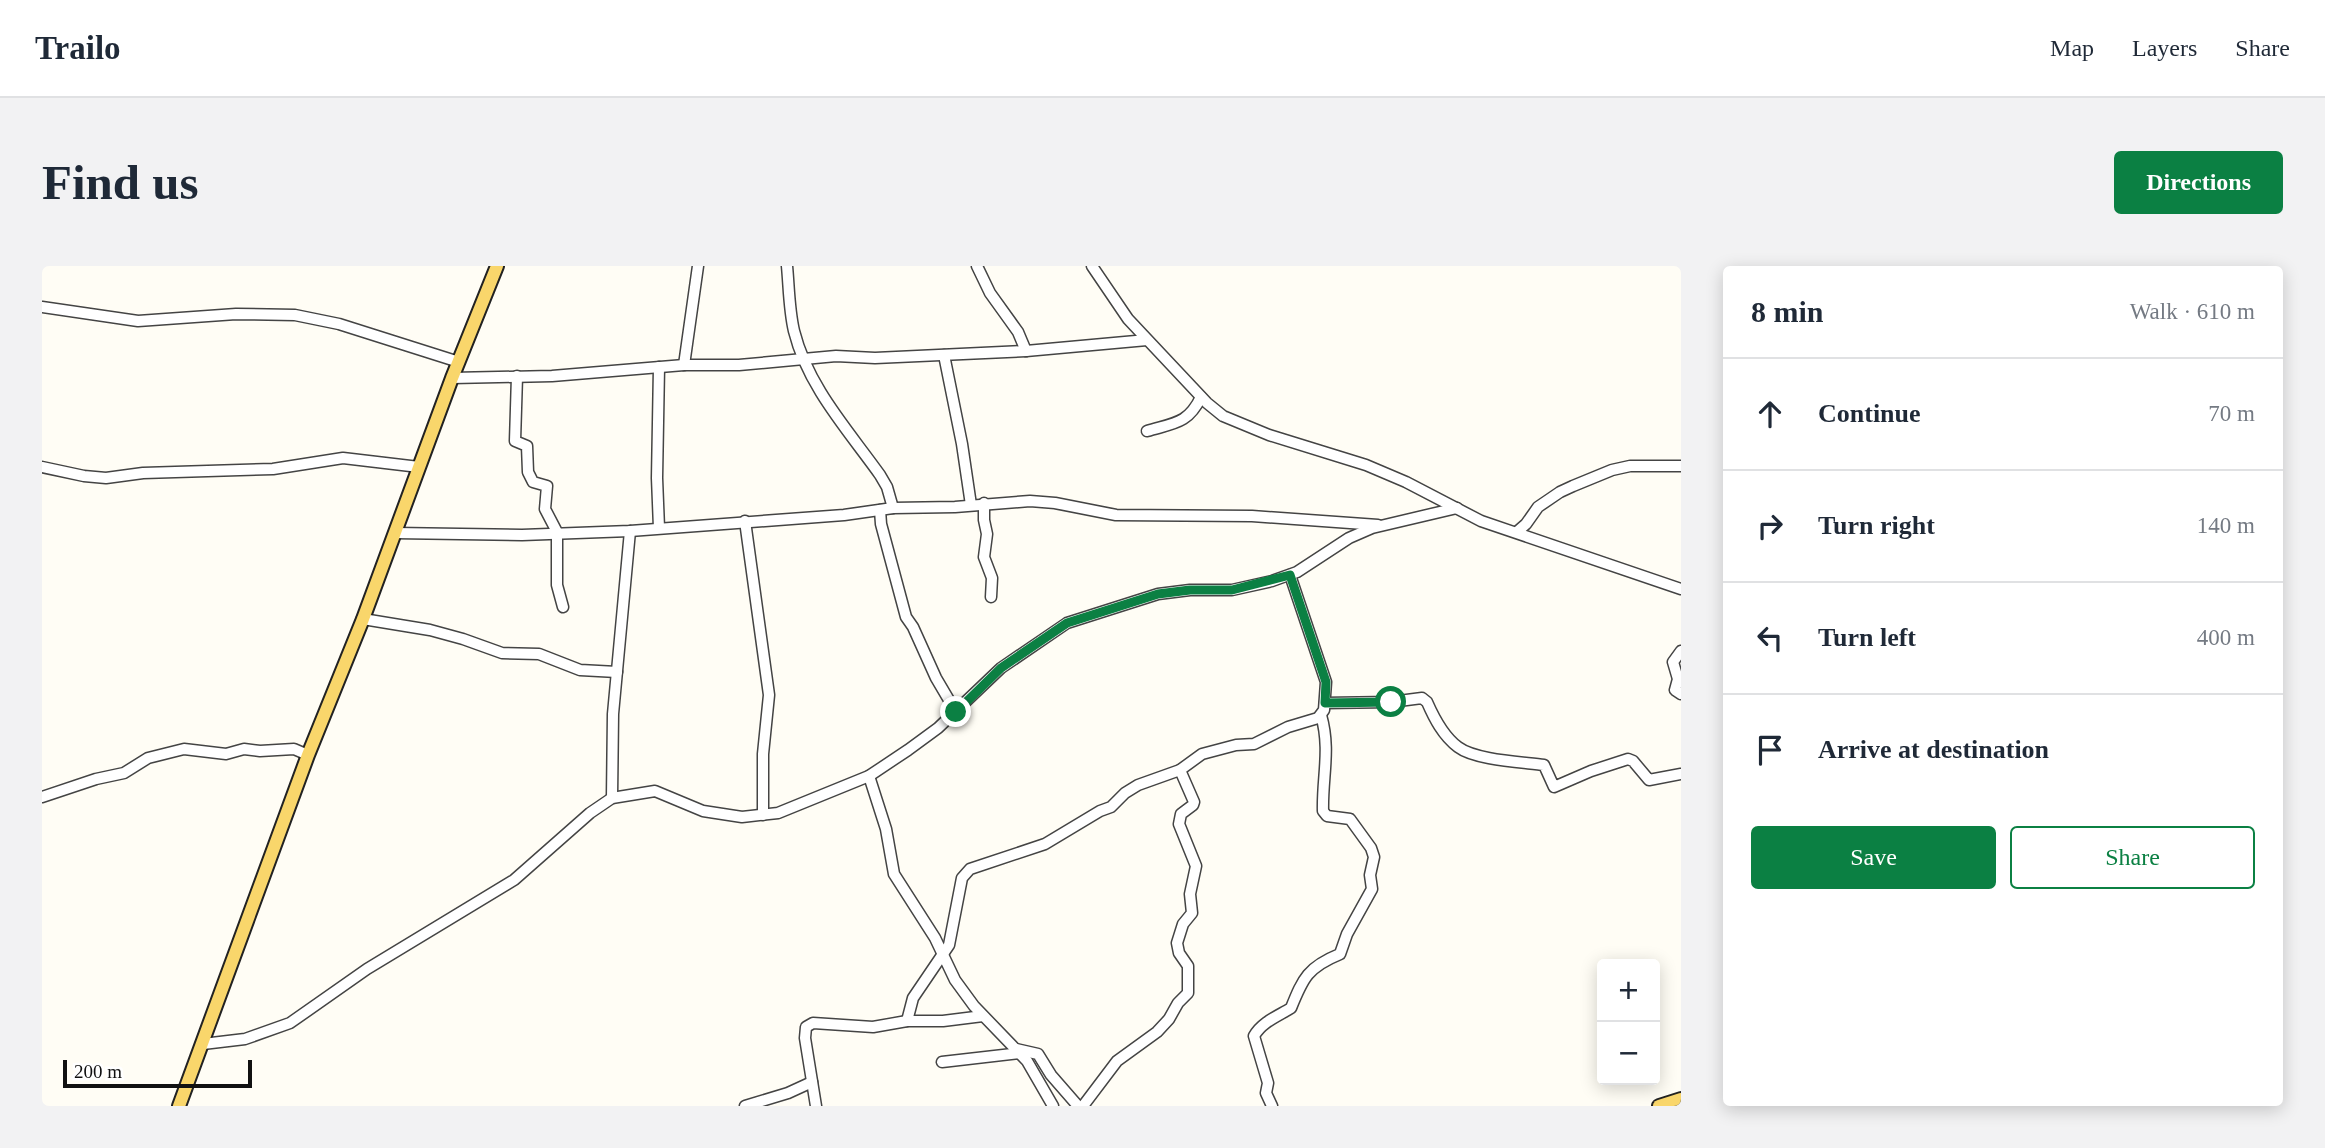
<!DOCTYPE html>
<html lang="en">
<head>
<meta charset="utf-8">
<style>
  body { margin:0; font-family:Georgia,serif; background:#f2f2f3; color:#1f2937 }
  .controls { position:absolute; right:21px; bottom:21px; display:grid; overflow:hidden; border-radius:7px; box-shadow:0 4px 18px #0003 }
  .controls button { width:63px; height:63px; display:grid; place-items:center; padding:0; border:0; border-bottom:2px solid #e0e1e3; background:#fff; color:#1f2937; font:35px sans-serif }
  .scale { position:absolute; left:21px; bottom:18px; width:189px; box-sizing:border-box; padding-left:7px; border:4px solid #111; border-top:0; font-size:19px; line-height:24px; white-space:nowrap; color:#111; -webkit-text-stroke:5px #fff; paint-order:stroke }
  .stop { position:absolute; width:21px; height:21px; margin:-16px; border:5px solid #0b8043; border-radius:50%; background:#fff }
  .stop.end { background:#0b8043; border-color:#fff; box-shadow:0 2px 7px #0008 }
  .list { margin:0; padding:0; list-style:none }
  h2 { display:flex; justify-content:space-between; align-items:center; height:91px; margin:0; padding:0 28px; font-size:30px }
  h2 small { font-size:23px; font-weight:400; color:#747a83 }
  .list li { display:grid; grid-template-columns:46px 1fr auto; gap:21px; align-items:center; box-sizing:border-box; height:112px; padding:0 28px; border-top:2px solid #e0e1e3 }
  .list b { display:block; font-size:26px; white-space:nowrap }
  .list em { font-size:23px; font-style:normal; color:#747a83 }
  .actions { display:flex; gap:14px; padding:21px 28px }
  .actions a { flex:1; padding:16px 0; border:2px solid #0b8043; border-radius:7px; text-align:center; font-size:24px; color:#0b8043 }
  .actions .main { background:#0b8043; color:#fff }
  .icon { flex:none; width:38px; height:38px; fill:none; stroke:currentColor; stroke-width:2; stroke-linecap:round; stroke-linejoin:round }
  .map { position:relative; flex:none; width:1639px; height:840px; overflow:hidden; border-radius:7px }
  header { display:flex; align-items:center; gap:42px; box-sizing:border-box; height:98px; padding:0 35px; background:#fff; border-bottom:2px solid #e0e1e3 }
  header strong { font-size:33px }
  nav { display:flex; gap:38px; margin-inline-start:auto; font-size:24px }
  .intro { display:flex; align-items:center; justify-content:space-between; box-sizing:border-box; height:168px; padding:0 42px }
  h1 { margin:0; font-size:49px }
  .button { padding:18px 32px; border-radius:7px; background:#0b8043; color:#fff; font-size:24px; font-weight:700 }
  main { display:flex; gap:42px; padding:0 42px }
  aside { flex:1; background:#fff; border-radius:7px; box-shadow:0 4px 18px #0003 }
  .map>svg:first-child { display:block }
  .lines { fill:none; stroke-linecap:round; stroke-linejoin:round }
  .minor-casing { stroke:#444; stroke-width:13 }
  .major-casing { stroke:#222; stroke-width:16 }
  .minor { stroke:#fff; stroke-width:10 }
  .major { stroke:#f9d66b; stroke-width:12 }
  .route { stroke:#0b8043; stroke-width:9 }
</style>
</head>
<body>
<header>
<strong>Trailo</strong>
<nav><a>Map</a><a>Layers</a><a>Share</a></nav>
</header>
<div class="intro"><h1>Find us</h1><a class="button">Directions</a></div>
<main>
<div class="map">
<svg width="1639" height="840" viewBox="0 0 1639 840">
  <rect width="100%" height="100%" fill="#fffdf5"/>
  <g class="lines">
    <defs>
      <g id="minor">
        <path d="M745 0C747 21 747 44 752 65 766 121 806 164 838 209L845 221 851 242"/>
        <polyline points="935,0 948,27 976,66 984,85"/>
        <polyline points="1050,0 1086,53 1165,137 1181,150 1227,169 1324,199 1364,216 1439,255 1639,323"/>
        <polyline points="0,41 96,55 194,48 253,49 297,58 417,96"/>
        <polyline points="902,89 920,178 929,239"/>
        <polyline points="642,99 656,0"/>
        <polyline points="617,101 615,212 617,262"/>
        <polyline points="475,110 473,175 485,180 486,206 491,216 505,220 503,243 515,266 515,319 521,341"/>
        <polyline points="410,112 510,110 642,99 697,99 794,90 833,92 984,85 1105,74"/>
        <path d="M1105 165C1132 157 1146 158 1159 131"/>
        <polyline points="0,201 42,210 64,212 101,207 231,203 301,192 377,201"/>
        <polyline points="942,237 942,254 945,268 942,291 950,312 949,331"/>
        <polyline points="838,244 839,258 864,351 871,361 894,412 914,446"/>
        <polyline points="703,255 727,429 721,488 721,549"/>
        <polyline points="1476,265 1484,258 1496,241 1518,226 1531,220 1570,204 1588,200 1639,200"/>
        <polyline points="353,267 480,269 588,265 802,249 851,242 913,241 988,235 1013,237 1074,249 1210,250 1336,259"/>
        <polyline points="321,353 388,364 421,373 460,387 497,388 538,404 575,406"/>
        <polyline points="1639,385 1631,396 1636,413 1633,424 1639,428"/>
        <path d="M1283 437 1349 436 1380 432 1385 436C1392 452 1401 470 1416 481 1433 494 1480 496 1502 499L1512 521 1549 505 1586 493 1591 495 1607 514 1639 508"/>
        <polyline points="827,510 844,563 852,608 893,672 913,714 932,740 985,795 1011,840"/>
        <polyline points="0,531 54,513 82,507 106,492 142,483 184,488 202,483 218,485 252,483 266,489"/>
        <polyline points="570,532 571,448 588,265"/>
        <polyline points="865,755 871,732 907,679 920,612 928,603 1003,578 1058,545 1069,541 1083,527 1096,519 1138,504 1160,488 1194,479 1212,478 1246,461 1276,452 1282,444 1284,416 1248,309"/>
        <polyline points="161,778 203,773 248,757 325,703 472,614 548,547 570,532 613,525 661,545 700,551 736,547 827,510 866,484 896,462 959,402 1025,357 1116,328 1148,324 1190,324 1230,315 1255,306 1307,272 1330,262 1415,242"/>
        <polyline points="974,783 996,788 1009,809 1036,840"/>
        <polyline points="900,796 978,787"/>
        <polyline points="703,840 746,827 770,816"/>
        <polyline points="774,840 763,772 764,761 771,757 831,761 865,755 901,755 941,750"/>
        <polyline points="1041,840 1075,795 1115,766 1127,753 1136,737 1146,727 1146,700 1137,687 1135,677 1141,658 1150,647 1148,628 1154,600 1137,558 1139,548 1151,539 1152,536 1138,504"/>
        <path d="M1230 840 1224 827 1226 817 1212 770C1220 756 1236 750 1249 742 1261 712 1266 701 1298 688L1305 668 1330 623 1328 609 1332 591 1329 582 1308 553 1285 550 1281 545C1280 511 1289 484 1279 449"/>
      </g>
      <g id="major">
        <polyline points="137,840 266,489 321,353 410,112 455,0"/>
        <polyline points="1617,840 1639,833"/>
      </g>
    </defs>
    <use href="#minor" class="minor-casing"/>
    <use href="#major" class="major-casing"/>
    <use href="#minor" class="minor"/>
    <use href="#major" class="major"/>
  </g>
  <g class="lines">
    <polyline class="route" points="914,446 959,402 1025,357 1116,328 1148,324 1190,324 1248,309 1284,416 1283,437 1349,436"/>
  </g>
</svg>
<div class="controls">
<button>+</button>
<button>−</button>
</div>
<div class="scale">200 m</div>
<div class="stop" style="left:1349px;top:436px"></div>
<div class="stop end" style="left:914px;top:446px"></div>
</div>
<aside>
<h2>8 min<small>Walk · 610 m</small></h2>
<ul class="list">
<li><svg class="icon" aria-label="ahead" viewBox="0 0 24 24"><path d="M12 20V5M6 11l6-6 6 6"/></svg><div><b>Continue</b></div><em>70 m</em></li>
<li><svg class="icon" aria-label="right" viewBox="0 0 24 24"><path d="M7 20v-9h11M14 6l5 5-5 5"/></svg><div><b>Turn right</b></div><em>140 m</em></li>
<li><svg class="icon" aria-label="left" viewBox="0 0 24 24"><path d="M17 20v-9H6M10 6l-5 5 5 5"/></svg><div><b>Turn left</b></div><em>400 m</em></li>
<li><svg class="icon" aria-label="arrive" viewBox="0 0 24 24"><path d="M6 21V4h12l-3 4 3 4H6"/></svg><div><b>Arrive at destination</b></div></li>
</ul>
<div class="actions"><a class="main">Save</a><a>Share</a></div>
</aside>
</main>
</body>
</html>
